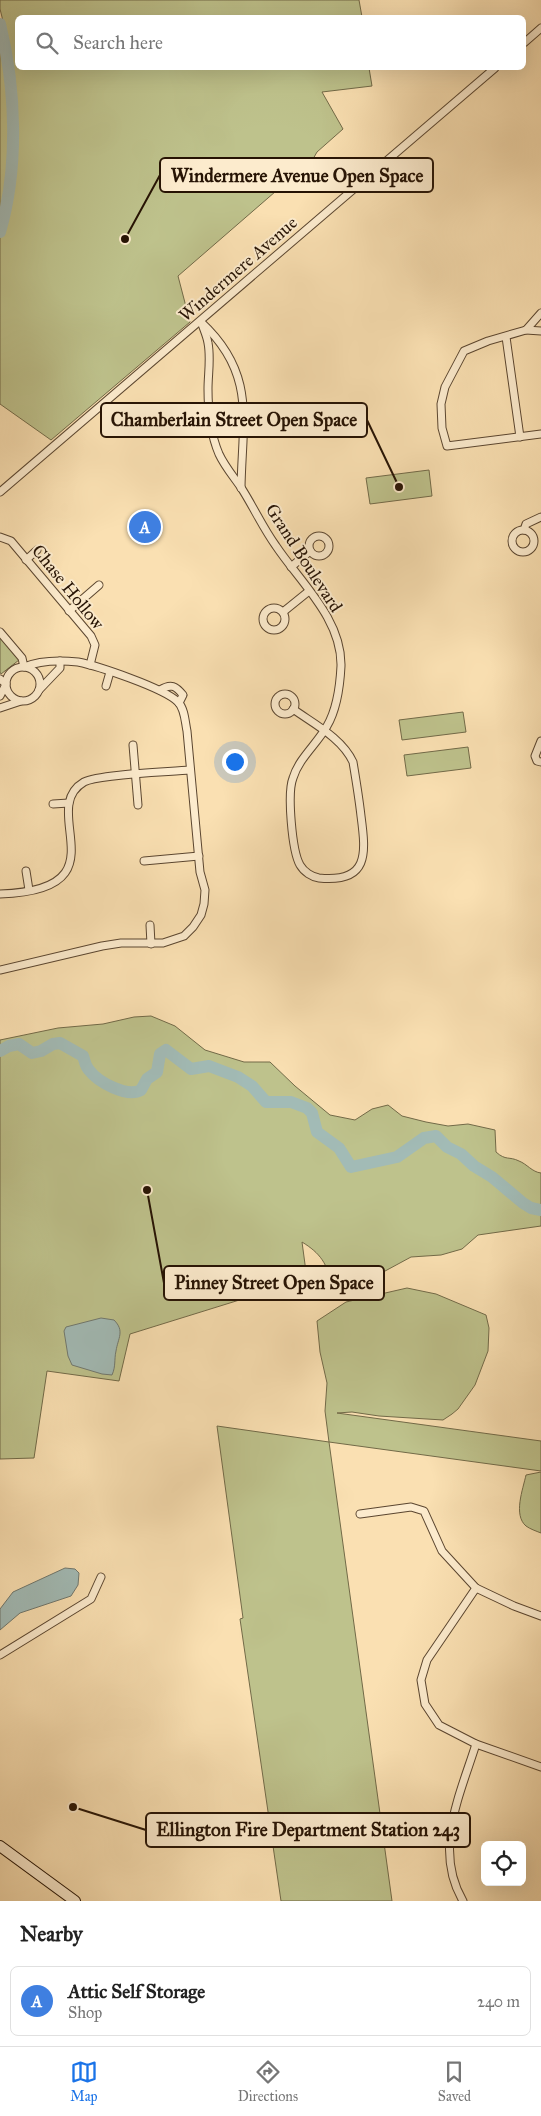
<!DOCTYPE html>
<html lang="en">
<head>
<meta charset="utf-8">
<style>
  body { margin:0; font-family:"IM FELL Great Primer",serif; background:#f6f6f6; color:#222 }
  .controls { position:absolute; right:15px; bottom:15px; display:grid; overflow:hidden; border-radius:8px; box-shadow:0 5px 20px #0002 }
  .controls button { width:45px; height:45px; display:grid; place-items:center; padding:0; border:0; border-bottom:1px solid #e0e0e0; background:#fff; color:#222; font:25px sans-serif }
  .you { position:absolute; left:234px; top:761px; width:18px; height:18px; margin:-12px; border:4px solid #fff; border-radius:50%; background:#1a73e8; box-shadow:0 0 0 8px #1a73e833 }
  .badge { display:grid; place-items:center; width:32px; height:32px; border-radius:50%; background:#1a73e8; color:#fff; font-size:16px; font-weight:700 }
  .pin { position:absolute; translate:-50% -50%; border:2px solid #fff; box-shadow:0 1px 5px #0006 }
  .list { margin:0; padding:0; list-style:none }
  h2 { display:flex; justify-content:space-between; align-items:center; height:65px; margin:0; padding:0 20px; font-size:21px }
  h2 small { font-size:16px; font-weight:400; color:#767676 }
  .list li { display:grid; grid-template-columns:32px 1fr auto; gap:15px; align-items:center; box-sizing:border-box; height:70px; margin:0 10px 10px; padding:0 10px; border:1px solid #e0e0e0; border-radius:8px }
  .list b { display:block; font-size:19px; white-space:nowrap }
  .list p { margin:0; font-size:16px; white-space:nowrap; color:#767676 }
  .list em { font-size:16px; font-style:normal; color:#767676 }
  .icon { flex:none; width:28px; height:28px; fill:none; stroke:currentColor; stroke-width:2; stroke-linecap:round; stroke-linejoin:round }
  .map { position:relative; flex:none; width:541px; height:1901px; overflow:hidden }
  .search { position:absolute; background:#fff; box-shadow:0 5px 20px #0002; left:15px; right:15px; top:15px; height:55px; display:flex; align-items:center; gap:12px; box-sizing:border-box; padding:0 18px; border-radius:8px; color:#767676; font-size:19px }
  .sheet { height:145px; background:#fff }
  nav { display:flex; justify-content:space-around; align-items:center; box-sizing:border-box; height:70px; border-top:1px solid #e0e0e0; background:#fff; font-size:14px; color:#767676 }
  nav a { display:grid; justify-items:center; gap:2px }
  nav .on { color:#1a73e8 }
  .map>svg:first-child { display:block }
  .green { fill:#bec28c; stroke:#726a48 }
  .water { fill:#a2bbb6; stroke:#70786f }
  .lines { fill:none; stroke-linecap:round; stroke-linejoin:round }
  .river { stroke:#a2bbb6; stroke-width:12 }
  .street-casing { stroke:#5b4630; stroke-width:9 }
  .secondary-casing { stroke:#261304; stroke-width:12 }
  .street { stroke:#fcebcd; stroke-width:7 }
  .secondary { stroke:#fcebcd; stroke-width:10 }
  .labels { text-anchor:middle; stroke-width:4; stroke-linejoin:round; paint-order:stroke }
  .street-label { font-size:18px; fill:#261304; stroke:#fcebcd }
  .leader { fill:none; stroke:#261304; stroke-width:2 }
  .callout-dot { fill:#261304; stroke:#fcebcd; stroke-width:2 }
  .callout { fill:#fcebcd; stroke:#261304; stroke-width:2 }
  .callout-label { font-size:19px; text-anchor:middle; font-weight:bold; fill:#261304 }
</style>
</head>
<body>
<div class="map">
<svg width="541" height="1901" viewBox="0 0 541 1901">
  <rect width="100%" height="100%" fill="#fae0b2"/>
  <filter id="stains"><feTurbulence type="fractalNoise" baseFrequency=".004" numOctaves="4"/><feColorMatrix values="0 0 0 0 .2 0 0 0 0 .09 0 0 0 0 .02 0 0 0 .5 -.17"/></filter>
  <radialGradient id="worn" r=".72"><stop offset=".6" stop-color="#630" stop-opacity="0"/><stop offset="1" stop-color="#630" stop-opacity=".3"/></radialGradient>
  <g class="green">
    <polygon points="0,0 359,0 362,17 18,18 18,68 369,68 372,86 322,92 343,129 317,152 313,159 178,276 190,322 51,440 0,404 0,37 7,37 0,9"/>
    <polygon points="429,470 432,496 370,504 366,478"/>
    <polygon points="0,637 19,660 1,674 0,672"/>
    <polygon points="463,712 466,732 402,740 399,720"/>
    <polygon points="468,747 471,768 407,776 404,755"/>
    <path d="M151 1016 175 1026 205 1050 244 1062H270L295 1086 330 1115 355 1120 372 1109 388 1105 402 1116 426 1122 448 1126 468 1124 495 1130 496 1152C506 1161 509 1156 519 1161 527 1164 532 1172 541 1173V1226L478 1235 462 1249 441 1255 411 1257 350 1290 331 1285C328 1264 320 1253 302 1242L307 1279 130 1334 119 1381 47 1371 34 1458 0 1459V1040L58 1028 103 1024 134 1017Z"/>
    <polygon points="407,1288 436,1294 486,1315 489,1328 488,1351 475,1385 458,1409 452,1414 443,1420 379,1416 352,1412 337,1413 541,1441 541,1471 329,1442 392,1901 281,1901 240,1619 243,1618 217,1426 329,1442 325,1411 327,1383 320,1352 317,1321 346,1302"/>
    <path d="M541 1472V1533C536 1531 530 1529 526 1526 513 1515 523 1489 526 1475Z"/>
  </g>
  <g class="water">
    <path d="M101 1318 114 1320C125 1331 118 1338 116 1351 114 1360 116 1366 112 1375L102 1374 72 1365 68 1356 64 1331 66 1327Z"/>
    <polygon points="65,1568 75,1569 79,1573 78,1585 71,1596 20,1613 0,1630 0,1609 13,1592"/>
  </g>
  <g class="lines">
    <g class="river">
      <path d="M0 24C16 89 19 167 0 232"/>
      <path d="M0 1051 9 1046 19 1044 32 1053 41 1051 53 1044 60 1043 83 1056C85 1061 85 1066 89 1070 98 1082 127 1098 141 1090L147 1079 157 1072 160 1054 166 1050 191 1069 209 1066 238 1077 252 1086 266 1102H291L307 1108 312 1113 317 1132 339 1148 351 1167 397 1157 424 1138 436 1136 447 1147 461 1154 474 1166 492 1177 523 1203 531 1208 541 1210"/>
    </g>
    <defs>
      <g id="street">
        <polyline points="524,43 541,28"/>
        <polyline points="541,313 526,330 488,341 464,351 445,387 441,404 442,428 447,446 541,434"/>
        <path d="M201 321C203 328 207 336 208 343 211 358 208 374 208 389 208 411 210 433 219 454 225 467 234 477 242 489 254 508 263 528 276 546 300 582 342 619 341 666 340 686 337 709 327 726 317 744 299 758 293 778 287 793 292 851 300 865 304 872 312 877 319 878 369 883 366 854 361 816 359 798 356 780 353 762 342 738 314 724 293 709"/>
        <path d="M201 322C257 374 242 421 241 488"/>
        <polyline points="526,330 541,331"/>
        <polyline points="506,337 520,437"/>
        <polyline points="0,492 495,68"/>
        <polyline points="524,530 526,524 541,517"/>
        <circle cx="523" cy="541" r="11"/>
        <circle cx="319" cy="546" r="10"/>
        <polyline points="0,537 11,541 91,636 95,645 90,665"/>
        <polyline points="26,560 37,550"/>
        <polyline points="291,567 310,551"/>
        <circle cx="274" cy="619" r="11"/>
        <polyline points="69,611 99,585"/>
        <polyline points="283,612 309,591"/>
        <path d="M0 632 22 658 24 667C41 660 60 660 78 662 98 666 164 688 178 702 185 709 185 722 187 731L200 872 205 890 204 904 201 915 193 927 184 936 163 943H121L102 946 0 970"/>
        <circle cx="23" cy="684" r="17"/>
        <polyline points="0,679 6,684 0,696"/>
        <polyline points="106,686 110,672"/>
        <polyline points="39,690 60,668 60,661"/>
        <path d="M160 690C171 683 176 686 183 695L179 703"/>
        <circle cx="285" cy="704" r="10"/>
        <polyline points="0,708 21,701"/>
        <polyline points="541,741 535,756 537,761 541,762"/>
        <polyline points="133,745 138,805"/>
        <polyline points="53,804 69,803"/>
        <polyline points="144,861 199,856"/>
        <polyline points="26,871 29,890"/>
        <path d="M0 894C126 890 36 810 84 782 99 774 168 772 190 770"/>
        <polyline points="150,925 151,944"/>
        <polyline points="360,1514 411,1507 424,1511 442,1551 476,1588 514,1606 541,1616"/>
        <polyline points="476,1588 427,1660 421,1680 425,1704 439,1725 476,1744 541,1767"/>
        <polyline points="0,1655 91,1599 101,1577"/>
        <path d="M463 1901C433 1850 460 1795 476 1744"/>
      </g>
      <polyline id="secondary" points="0,1846 75,1901"/>
    </defs>
    <use href="#street" class="street-casing"/>
    <use href="#secondary" class="secondary-casing"/>
    <use href="#street" class="street"/>
    <use href="#secondary" class="secondary"/>
  </g>
  <g class="labels">
    <g class="street-label">
      <text transform="translate(238 269) rotate(-41)" y="6">Windermere Avenue</text>
      <text transform="translate(304 558) rotate(57)" y="6">Grand Boulevard</text>
      <text transform="translate(68 587) rotate(51)" y="6">Chase Hollow</text>
    </g>
  </g>
  <path class="leader" d="M125 239L160 175M399 487L367 420M147 1190L164 1283M73 1807L146 1830"/>
  <g class="callout-dot">
    <circle cx="125" cy="239" r="5"/>
    <circle cx="399" cy="487" r="5"/>
    <circle cx="147" cy="1190" r="5"/>
    <circle cx="73" cy="1807" r="5"/>
  </g>
  <g class="callout">
    <rect x="160" y="158" width="273" height="34" rx="5"/>
    <rect x="101" y="403" width="266" height="34" rx="5"/>
    <rect x="164" y="1266" width="220" height="34" rx="5"/>
    <rect x="146" y="1813" width="324" height="34" rx="5"/>
  </g>
  <g class="callout-label">
    <text x="297" y="182">Windermere Avenue Open Space</text>
    <text x="234" y="426">Chamberlain Street Open Space</text>
    <text x="274" y="1289">Pinney Street Open Space</text>
    <text x="308" y="1836">Ellington Fire Department Station 243</text>
  </g>
  <rect width="100%" height="100%" filter="url(#stains)"/>
  <rect width="100%" height="100%" fill="url(#worn)"/>
</svg>
<div class="controls">
<button><svg class="icon" aria-label="locate" viewBox="0 0 24 24"><circle cx="12" cy="12" r="6"/><path d="M12 2v4M12 18v4M2 12h4M18 12h4"/></svg></button>
</div>
<div class="you"></div>
<div class="pin badge" style="left:145px;top:527px;background:#3f7fe0">A</div>
<div class="search"><svg class="icon" aria-label="search" viewBox="0 0 24 24"><circle cx="10" cy="10" r="6"/><path d="M15 15l6 6"/></svg>Search here</div>
</div>
<section class="sheet">
<h2>Nearby<small></small></h2>
<ul class="list">
<li><span class="badge" style="background:#3f7fe0">A</span><div><b>Attic Self Storage</b><p>Shop</p></div><em>240 m</em></li>
</ul>
</section>
<nav>
<a class="on"><svg class="icon" aria-label="map" viewBox="0 0 24 24"><path d="M3 6l6-2 6 2 6-2v14l-6 2-6-2-6 2zM9 4v14M15 6v14"/></svg>Map</a>
<a><svg class="icon" aria-label="directions" viewBox="0 0 24 24"><path d="M12 3l9 9-9 9-9-9zM9 14v-3h6M13 9l2 2-2 2"/></svg>Directions</a>
<a><svg class="icon" aria-label="saved" viewBox="0 0 24 24"><path d="M7 4h10v16l-5-4-5 4z"/></svg>Saved</a>
</nav>
</body>
</html>
